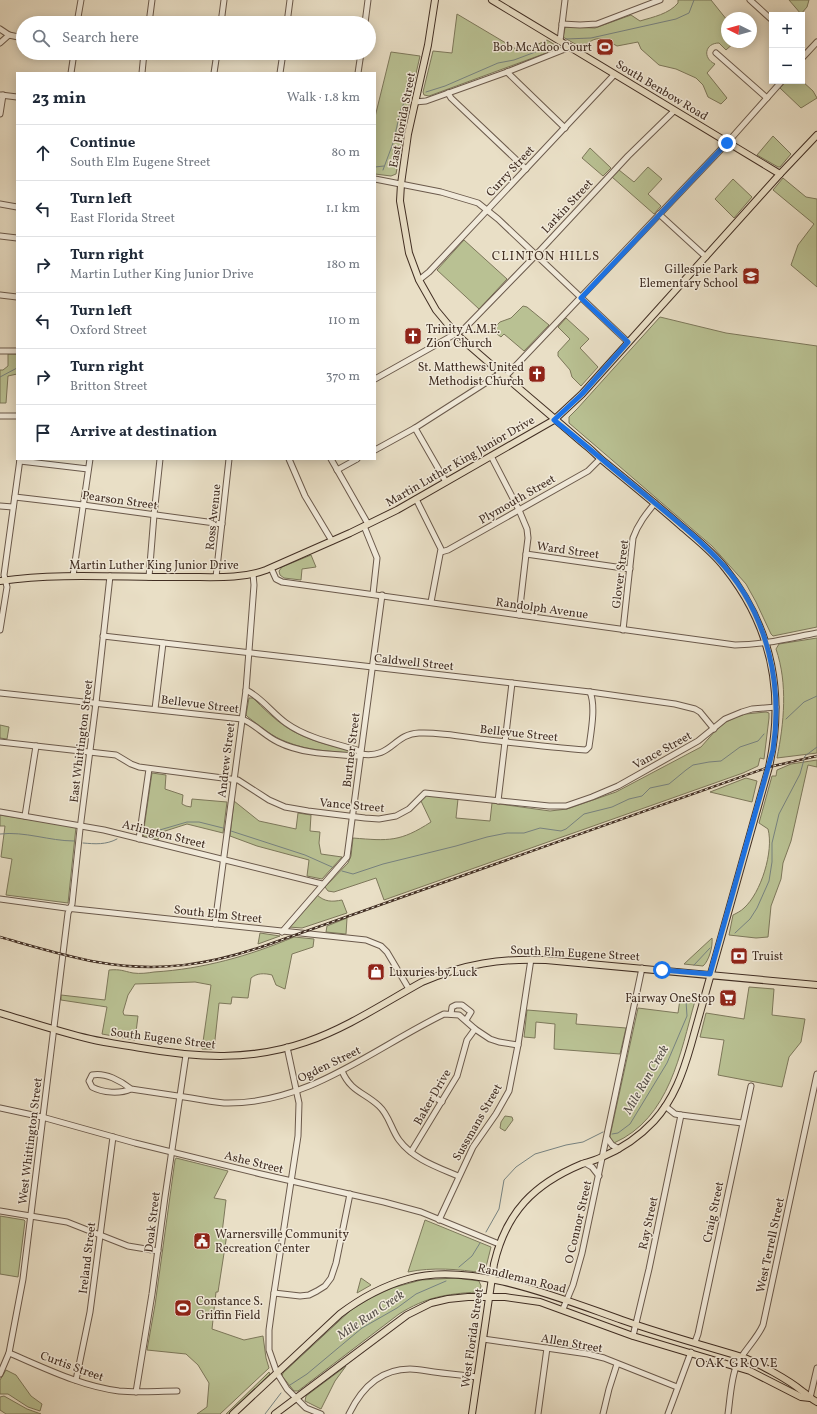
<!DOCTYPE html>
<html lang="en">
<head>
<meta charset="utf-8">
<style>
  body { margin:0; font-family:Vollkorn,serif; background:#f6f6f7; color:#1f2937 }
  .controls { position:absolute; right:12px; top:12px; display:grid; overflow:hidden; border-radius:0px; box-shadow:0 2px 10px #0003 }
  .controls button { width:36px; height:36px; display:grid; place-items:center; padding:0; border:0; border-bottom:1px solid #e0e1e3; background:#fff; color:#1f2937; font:20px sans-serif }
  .compass { position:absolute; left:721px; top:12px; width:36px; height:36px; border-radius:50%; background:#fff; box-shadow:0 2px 10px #0003; rotate:275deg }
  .stop { position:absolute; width:12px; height:12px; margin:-9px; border:3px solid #1a73e8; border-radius:50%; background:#fff }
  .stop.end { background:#1a73e8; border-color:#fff; box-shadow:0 1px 4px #0008 }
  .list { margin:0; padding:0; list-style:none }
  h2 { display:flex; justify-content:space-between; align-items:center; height:52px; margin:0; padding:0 16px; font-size:17px }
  h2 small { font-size:13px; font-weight:400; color:#747a83 }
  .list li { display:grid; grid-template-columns:26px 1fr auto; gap:12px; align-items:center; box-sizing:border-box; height:56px; padding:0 16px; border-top:1px solid #e0e1e3 }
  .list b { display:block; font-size:15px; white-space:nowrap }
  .list p { margin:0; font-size:13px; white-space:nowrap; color:#747a83 }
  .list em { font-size:13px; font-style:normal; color:#747a83 }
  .icon { flex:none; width:22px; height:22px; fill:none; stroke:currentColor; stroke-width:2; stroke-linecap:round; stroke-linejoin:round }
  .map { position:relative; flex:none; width:817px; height:1414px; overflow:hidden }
  .search { position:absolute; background:#fff; box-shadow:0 2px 10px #0003; left:16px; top:16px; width:360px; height:44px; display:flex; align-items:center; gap:10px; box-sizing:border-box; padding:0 14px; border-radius:22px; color:#747a83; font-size:15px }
  .panel { position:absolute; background:#fff; box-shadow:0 2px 10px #0003; left:16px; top:72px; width:360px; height:388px; border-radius:0px }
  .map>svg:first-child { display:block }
  .green { fill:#b9c193; stroke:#7d785b }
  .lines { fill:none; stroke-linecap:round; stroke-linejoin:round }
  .stream { stroke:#778280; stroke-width:1 }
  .minor-casing { stroke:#6b5a4c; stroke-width:7 }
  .major-casing { stroke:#412e23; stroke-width:8 }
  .minor { stroke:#f1eada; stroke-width:5 }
  .major { stroke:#e9dfc6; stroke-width:6 }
  .rail-casing { stroke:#412e23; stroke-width:2.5 }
  .rail { stroke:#f1eada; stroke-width:1; stroke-dasharray:3; stroke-linecap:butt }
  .route { stroke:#1a73e8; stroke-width:5 }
  .labels { text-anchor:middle; stroke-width:3; stroke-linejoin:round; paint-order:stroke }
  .poi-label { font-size:12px; fill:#412e23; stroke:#f1eada; text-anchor:start }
  .street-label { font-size:12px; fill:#412e23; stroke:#f1eada }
  .neighbourhood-label { font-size:13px; letter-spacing:1px; fill:#412e23; stroke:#f1eada }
  .water-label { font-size:13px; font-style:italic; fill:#58514a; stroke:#f1eada }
</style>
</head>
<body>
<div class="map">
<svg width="817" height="1414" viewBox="0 0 817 1414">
  <rect width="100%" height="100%" fill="#e9dfc6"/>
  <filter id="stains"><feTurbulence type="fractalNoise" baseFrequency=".005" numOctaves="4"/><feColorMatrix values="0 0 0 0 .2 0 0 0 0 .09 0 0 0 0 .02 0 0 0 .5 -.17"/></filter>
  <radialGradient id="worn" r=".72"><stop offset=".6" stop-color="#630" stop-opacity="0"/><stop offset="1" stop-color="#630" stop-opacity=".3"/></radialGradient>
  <g class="green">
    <path d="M678 0H711L727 20V42H735L726 50 719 43C705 43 702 58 715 64L707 73 727 98 721 104 708 97 703 85 696 78 676 69 659 65 641 49 638 42 617 46C601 37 596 35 582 48L563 37 565 28 566 27 595 28 631 15 640 21C653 17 669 14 678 3Z"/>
    <polygon points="789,0 809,0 807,7 801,14"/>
    <polygon points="457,14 521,52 547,40 560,48 429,96 424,95 423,92 433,51 452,53"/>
    <polygon points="391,52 420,56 407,113 396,174 391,176 375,174 375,117"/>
    <polygon points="786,81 802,81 813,91 817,98 801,108 780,88"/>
    <polygon points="773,136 791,154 780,167 778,167 757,155"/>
    <polygon points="590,148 611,168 603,176 582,158"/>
    <polygon points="648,167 662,179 648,194 661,206 654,214 612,177 619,170 634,182"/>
    <polygon points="783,178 806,197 817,199 817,287 791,265 798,245 814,224 773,190"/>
    <polygon points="733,179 752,197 734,218 715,199"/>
    <polygon points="464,240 507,279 479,309 437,270"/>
    <polygon points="523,306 527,307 549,325 524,351 504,334 501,337 492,330 500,322 511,318"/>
    <polygon points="660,317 726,333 817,346 817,627 773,636 771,634 756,602 746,584 712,546 569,423 569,417 577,409"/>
    <polygon points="566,318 589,339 580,348 598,367 581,386 572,377 570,370 558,356 558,352 570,339 558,327"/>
    <polygon points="8,354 17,354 17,374 8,376 6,403 0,403 0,370 3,370 8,366"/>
    <polygon points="311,555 316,567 302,569 301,580 284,578 280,575 279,571 282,567"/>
    <path d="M817 638V753L777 758C784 723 788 684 776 649L779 644Z"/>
    <path d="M249 698H253C263 708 274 719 286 727 307 741 333 746 357 752L356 754C333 751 308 751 287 742 272 737 260 726 248 717L246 715Z"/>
    <path d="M766 712 769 713V718L764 759 760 758 758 766 743 773 384 900 376 878 334 892 328 891 325 887 348 863 351 856 353 838C389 841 400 842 431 822L421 801 423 797 427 795 458 799 456 818 490 821 492 803 550 811 567 809 616 792 701 747 716 730 726 722 736 717 746 714Z"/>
    <polygon points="0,725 9,727 7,739 0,738"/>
    <path d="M817 760V767L808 765 791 841 783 863 781 879 771 906 768 937 756 938 729 935 733 915C737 913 741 911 744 908 761 893 774 851 768 829L759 823 772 776H776L777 770 791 764Z"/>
    <polygon points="152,773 166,775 165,789 183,795 182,804 186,806 191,807 192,799 227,802 223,833 187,824 159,833 158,840 145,837 143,835"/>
    <polygon points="746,778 757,781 752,802 710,792"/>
    <polygon points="234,801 259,821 296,829 298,813 311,815 310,831 320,832 319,843 321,854 342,857 322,879 307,876 309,860 257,846 230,836"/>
    <polygon points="0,815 76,827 68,903 6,895 12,859 1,857 5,826 0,826"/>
    <path d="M317 895C325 902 332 902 342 900L347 913 302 928 289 927Z"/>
    <polygon points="347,918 346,934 326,932 327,926"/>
    <polygon points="260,933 280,936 258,944"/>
    <path d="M294 937 314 939 313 947 292 954 285 989 276 985 272 975C264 973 257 973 251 978L248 998 232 997 231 1004 219 1003 214 1049H202L211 985 195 982 135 984 128 995 123 1012 124 1015 138 1016 135 1040 102 1034 107 1007 61 1000V995L105 1000 109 970C121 969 123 971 133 973 140 974 148 973 154 972 203 969 249 956 294 937Z"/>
    <path d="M712 938C713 946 709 961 703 966L684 964Z"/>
    <polygon points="749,987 774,989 772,1015 805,1019 801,1042 789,1057 782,1087 718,1075 724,1040 700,1037 706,1013 744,1019"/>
    <path d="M680 999 695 1001C680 1053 670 1118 614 1143L610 1139V1136L638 1008 678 1013Z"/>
    <polygon points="527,1010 577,1014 576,1024 626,1028 620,1054 554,1049 555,1024 536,1022 535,1038 524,1037"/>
    <polygon points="505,1116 512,1117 513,1120 505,1131 500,1128 501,1122"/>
    <polygon points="176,1158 228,1171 214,1198 226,1200 222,1233 227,1234 218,1292 216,1292 212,1329 244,1340 263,1336 266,1358 269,1368 220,1414 197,1414 207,1407 209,1383 198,1365 186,1354 147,1350 155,1305 175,1160"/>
    <polygon points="0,1216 24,1220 25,1221 18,1277 0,1274"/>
    <path d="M425 1220 491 1247 485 1271 483 1273C459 1269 432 1267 408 1272Z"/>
    <polygon points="361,1278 371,1285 357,1293"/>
    <path d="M455 1278 479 1281 481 1286 480 1290 477 1292C446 1294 426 1297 399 1314L298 1391H294L282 1376 283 1373 351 1310 371 1298 392 1288 421 1280Z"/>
    <polygon points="346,1366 335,1381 321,1409 305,1401 306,1396"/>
    <polygon points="6,1370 16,1375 31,1396 42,1404 40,1411 28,1407 8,1394 0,1394 0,1380"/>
    <polygon points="269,1372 270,1374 229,1414 226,1414"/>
    <polygon points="4,1396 27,1409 41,1414 6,1414 0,1410 0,1397"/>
  </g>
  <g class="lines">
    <g class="stream">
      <polyline points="566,39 591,38 676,19 689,13 694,0"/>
      <polyline points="426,92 445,86 498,63 514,60 554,45"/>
      <polyline points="375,167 384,166"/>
      <polyline points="383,170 393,143 401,109 405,101"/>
      <polyline points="0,377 17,368"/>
      <polyline points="786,719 804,702 817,696"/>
      <polyline points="231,831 305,855 332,867"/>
      <path d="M0 834C25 831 49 841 74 841"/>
      <polyline points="146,834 187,822 199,822 223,828"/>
      <path d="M83 843C95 844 106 845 117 839"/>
      <polyline points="342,871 353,874 383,864 456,846 487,837 507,833 524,833 540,828 561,831 566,829 584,814 612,807 629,799 642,796 650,788 669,784 686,770 693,765 709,762 721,761 740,747 758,741 764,734"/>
      <polyline points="735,933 750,919 757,908 769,881 772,862 772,843 779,814 800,774 805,756 817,747"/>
      <polyline points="694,965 710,948"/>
      <polyline points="612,1134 618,1133 630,1124 667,1063 687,1016 686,1001"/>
      <polyline points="486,1232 499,1209 504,1180 516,1167 535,1154 566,1145 583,1142 603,1132"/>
      <polyline points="459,1267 472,1256 480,1243"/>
      <polyline points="290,1385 307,1374 362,1328 397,1308 416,1294 446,1281"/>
      <polyline points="265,1414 281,1393"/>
    </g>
    <defs>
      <g id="minor">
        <polyline points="750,0 772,20"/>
        <polyline points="77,23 81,0"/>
        <polyline points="149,23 152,0"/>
        <polyline points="221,23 224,0"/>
        <polyline points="287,23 290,0"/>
        <polyline points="365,23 368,0"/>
        <polyline points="562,24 580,25 597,24 660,0"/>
        <polyline points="0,29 9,35"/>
        <polyline points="560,41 565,0"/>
        <polyline points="0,43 9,35 23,38"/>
        <polyline points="716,53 767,98"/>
        <polyline points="802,58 817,42"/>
        <polyline points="507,72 565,128"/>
        <polyline points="71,73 74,53"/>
        <polyline points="142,73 144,53"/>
        <polyline points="214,73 217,53"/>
        <polyline points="280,73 283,53"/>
        <polyline points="358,73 361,53"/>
        <polyline points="448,93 451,98 526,169"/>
        <polyline points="1,95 17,97"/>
        <polyline points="415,102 426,101 507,72 570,47"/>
        <polyline points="0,114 3,95"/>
        <polyline points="375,179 441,192 468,200 478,203 498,219 628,342"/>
        <polyline points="0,204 17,207"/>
        <polyline points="659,214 706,257"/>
        <polyline points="0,236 17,238"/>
        <polyline points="419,280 429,272 614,75"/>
        <polyline points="0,295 17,297"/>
        <polyline points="0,351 17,351"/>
        <polyline points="505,377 727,143 782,81"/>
        <polyline points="375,379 464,329 536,255 628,156 674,111"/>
        <polyline points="0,416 17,416"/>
        <polyline points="415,428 446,482"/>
        <polyline points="375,450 415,428 501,373"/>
        <polyline points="491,456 519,510 527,529 528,538 526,554 519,615"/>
        <polyline points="289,459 305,496 332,541"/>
        <polyline points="331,459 368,524"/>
        <polyline points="20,461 88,469"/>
        <polyline points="337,470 357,459"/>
        <polyline points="15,497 83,505 222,524"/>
        <polyline points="416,499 441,549 431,602"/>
        <polyline points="0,506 13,507"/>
        <polyline points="364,526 377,558 373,594"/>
        <polyline points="441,552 448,550 588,471 600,459"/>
        <polyline points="526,554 630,569"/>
        <path d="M271 568 276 579 282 582 735 645C763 645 790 638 817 633"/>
        <polyline points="73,576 90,459"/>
        <polyline points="149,577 154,515 160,459"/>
        <polyline points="216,577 229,459"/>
        <polyline points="0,630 7,587 4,575 20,459"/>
        <path d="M623 630 633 538C638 524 646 514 655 503"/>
        <polyline points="103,636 590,692 675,704 695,709 700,712 714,729"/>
        <path d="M246 690C261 697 272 713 286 723 307 738 333 743 357 750L361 754"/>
        <path d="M0 693 242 719C255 724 265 736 278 742 302 754 331 754 357 756L361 754C392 759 393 734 419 733 439 732 460 736 480 739 515 743 550 747 586 750L589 747C591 732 596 706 590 692"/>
        <polyline points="155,709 163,643"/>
        <polyline points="0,742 116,755 131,764 139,767 238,780 269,800 285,807 308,811 365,818 379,819 396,816 409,809 425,793 549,806 566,806 592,797 618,786 698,741 725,719 742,712 752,709 776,707"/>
        <polyline points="498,801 512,683"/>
        <polyline points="0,812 104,830 322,884"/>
        <polyline points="25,816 36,746"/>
        <polyline points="139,839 149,769"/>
        <polyline points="0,899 66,908 366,940 381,946 387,952 409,989"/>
        <polyline points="215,924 246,690 254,585 253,574"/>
        <polyline points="282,932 347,857 382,595"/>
        <polyline points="451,1014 452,1007 456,1005 462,1005 471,1012 466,1020"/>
        <polyline points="287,1047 299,1103 298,1136 274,1293 269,1330 269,1350 277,1373 287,1389 306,1408 321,1414"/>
        <path d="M342 1071C351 1092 364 1092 379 1106 389 1115 391 1129 399 1140 413 1159 437 1167 458 1176"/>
        <path d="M131 1089C120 1094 103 1093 92 1087L89 1081 92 1075C105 1072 121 1081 131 1089 151 1092 171 1095 191 1098 202 1100 213 1102 224 1103 308 1105 372 1049 444 1014L459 1015 475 1029 490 1039 499 1042 518 1045"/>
        <polyline points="434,1097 442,1102"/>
        <polyline points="665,1106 675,1114 681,1115 742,1123"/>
        <polyline points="0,1108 42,1117 135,1143 261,1174 384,1202 421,1212 499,1244"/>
        <polyline points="607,1138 612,1145 619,1149"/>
        <polyline points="411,1152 457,1076 467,1040 475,1029"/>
        <polyline points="585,1163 592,1167 599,1176"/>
        <polyline points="0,1211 67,1222 128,1246 158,1251"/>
        <polyline points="439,1220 473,1147 496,1114 509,1091 518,1045 531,959"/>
        <polyline points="274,1293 300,1296 309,1295 317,1291 325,1286 331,1278 336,1263 350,1194"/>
        <polyline points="563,1309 573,1285 582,1253 642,968"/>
        <polyline points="633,1336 649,1269 681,1115"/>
        <polyline points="483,1339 588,1354 604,1358 677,1387"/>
        <polyline points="695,1342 698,1334 751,1086"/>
        <path d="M9 1353C45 1368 80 1386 119 1391 138 1393 158 1391 177 1391"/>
        <polyline points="0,1374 9,1353 23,1279 68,913 72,904 80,829 96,703 110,576"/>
        <polyline points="76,1380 90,1312 113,1137"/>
        <polyline points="136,1392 152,1294 165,1197 186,1055"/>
        <polyline points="810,1398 817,1368"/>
        <path d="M349 1414C361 1389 380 1369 410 1369 418 1369 426 1371 434 1372 448 1374 463 1375 477 1377"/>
        <polyline points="538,1414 547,1348"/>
        <polyline points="603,1414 609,1389 617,1364"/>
        <polyline points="668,1414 691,1352"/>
        <path d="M728 1414C730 1400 731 1380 736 1367 741 1353 756 1341 763 1325L817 1074"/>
      </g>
      <g id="major">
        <path d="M435 0 428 45 408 134 401 184 400 201 409 253 419 280 436 310 456 334C498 371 541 407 584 444 591 449 596 455 602 460 629 482 655 503 681 526 696 539 713 552 725 568 772 627 785 694 769 767L691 1045C683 1073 674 1099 654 1121 640 1136 621 1149 602 1157 596 1160 589 1162 582 1164 534 1184 506 1212 494 1264L472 1414"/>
        <polyline points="492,0 780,174"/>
        <path d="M0 581C63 572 125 578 188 577 214 577 242 579 266 570L350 533 397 510 554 420 582 394 780 174 817 135"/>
        <path d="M0 1013C30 1022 60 1032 90 1039 107 1043 124 1045 141 1048 198 1058 251 1061 306 1042 347 1028 384 1003 422 982 464 964 501 958 546 960L817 985"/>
        <path d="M233 1414 340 1314C361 1298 383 1286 408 1279 472 1261 562 1299 622 1320 662 1334 702 1345 742 1357 758 1363 789 1380 802 1391 808 1395 811 1399 817 1402"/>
        <polyline points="275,1414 407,1315 431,1303 448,1299 468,1297 505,1297 540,1302 633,1336 750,1371 801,1397 810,1398"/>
      </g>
    </defs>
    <use href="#minor" class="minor-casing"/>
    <use href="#major" class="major-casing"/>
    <use href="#minor" class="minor"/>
    <use href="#major" class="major"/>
    <defs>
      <path id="rail" d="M0 937C32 946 64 956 97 962 158 973 209 965 267 945L769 767 817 756"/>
    </defs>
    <use href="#rail" class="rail-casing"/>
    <use href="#rail" class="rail"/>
  </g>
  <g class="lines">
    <path class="route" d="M662 970 710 974 773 750C783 686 768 616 724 566 697 536 664 511 633 485 607 464 581 441 554 420L582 394 628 342 581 298 727 143"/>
  </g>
  <defs>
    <symbol id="stadium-square" viewBox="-11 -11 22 22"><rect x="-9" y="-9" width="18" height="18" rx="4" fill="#8f2418" stroke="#f1eada"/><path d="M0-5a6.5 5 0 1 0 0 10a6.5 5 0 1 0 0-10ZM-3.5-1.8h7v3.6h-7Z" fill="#fff"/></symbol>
    <symbol id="school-square" viewBox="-11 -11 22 22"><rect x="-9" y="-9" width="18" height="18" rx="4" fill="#8f2418" stroke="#f1eada"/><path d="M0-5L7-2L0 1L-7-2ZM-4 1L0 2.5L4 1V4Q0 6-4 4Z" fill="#fff"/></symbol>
    <symbol id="church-square" viewBox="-11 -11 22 22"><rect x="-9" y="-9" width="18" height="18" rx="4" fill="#8f2418" stroke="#f1eada"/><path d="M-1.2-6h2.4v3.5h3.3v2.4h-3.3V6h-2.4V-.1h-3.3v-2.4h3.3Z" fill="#fff"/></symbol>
    <symbol id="bank-square" viewBox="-11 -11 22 22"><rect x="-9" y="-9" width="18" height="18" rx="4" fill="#8f2418" stroke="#f1eada"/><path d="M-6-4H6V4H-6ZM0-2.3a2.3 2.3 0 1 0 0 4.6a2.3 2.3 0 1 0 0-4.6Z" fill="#fff"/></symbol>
    <symbol id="shop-square" viewBox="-11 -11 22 22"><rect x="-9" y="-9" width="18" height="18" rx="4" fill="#8f2418" stroke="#f1eada"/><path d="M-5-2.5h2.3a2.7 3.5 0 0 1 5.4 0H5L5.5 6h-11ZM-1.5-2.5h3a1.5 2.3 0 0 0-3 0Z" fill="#fff"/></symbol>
    <symbol id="supermarket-square" viewBox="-11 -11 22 22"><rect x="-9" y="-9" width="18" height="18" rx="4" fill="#8f2418" stroke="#f1eada"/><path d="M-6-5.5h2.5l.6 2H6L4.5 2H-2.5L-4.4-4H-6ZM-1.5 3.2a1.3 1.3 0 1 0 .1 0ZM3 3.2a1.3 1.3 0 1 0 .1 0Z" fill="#fff"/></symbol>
    <symbol id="civic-square" viewBox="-11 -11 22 22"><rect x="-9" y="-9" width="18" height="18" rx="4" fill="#8f2418" stroke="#f1eada"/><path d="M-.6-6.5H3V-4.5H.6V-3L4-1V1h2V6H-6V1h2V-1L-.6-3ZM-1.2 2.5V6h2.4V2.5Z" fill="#fff"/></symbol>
  </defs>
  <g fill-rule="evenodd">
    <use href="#stadium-square" x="595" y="37" width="20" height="20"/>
    <use href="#school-square" x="741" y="266" width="20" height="20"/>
    <use href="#church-square" x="403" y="326" width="20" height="20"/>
    <use href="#church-square" x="527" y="364" width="20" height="20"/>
    <use href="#bank-square" x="729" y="946" width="20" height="20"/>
    <use href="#shop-square" x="366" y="962" width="20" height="20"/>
    <use href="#supermarket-square" x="718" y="988" width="20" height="20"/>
    <use href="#civic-square" x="192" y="1231" width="20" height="20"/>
    <use href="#stadium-square" x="173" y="1298" width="20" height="20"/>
  </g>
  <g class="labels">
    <g class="poi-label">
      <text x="592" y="51" text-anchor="end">Bob McAdoo Court</text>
      <text x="738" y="273" text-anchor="end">Gillespie Park<tspan x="738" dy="14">Elementary School</tspan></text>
      <text x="426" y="333">Trinity A.M.E.<tspan x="426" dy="14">Zion Church</tspan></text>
      <text x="524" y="371" text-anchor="end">St. Matthews United<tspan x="524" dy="14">Methodist Church</tspan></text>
      <text x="752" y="960">Truist</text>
      <text x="389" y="976">Luxuries by Luck</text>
      <text x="715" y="1002" text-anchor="end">Fairway OneStop</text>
      <text x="215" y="1238">Warnersville Community<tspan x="215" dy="14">Recreation Center</tspan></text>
      <text x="196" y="1305">Constance S.<tspan x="196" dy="14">Griffin Field</tspan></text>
    </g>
    <g class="street-label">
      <text transform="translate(662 90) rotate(31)" y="4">South Benbow Road</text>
      <text transform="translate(402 120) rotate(-79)" y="4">East Florida Street</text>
      <text transform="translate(510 171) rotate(-47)" y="4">Curry Street</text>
      <text transform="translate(567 206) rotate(-47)" y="4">Larkin Street</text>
      <text transform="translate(460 461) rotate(-30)" y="4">Martin Luther King Junior Drive</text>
      <text transform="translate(517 499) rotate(-30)" y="4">Plymouth Street</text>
      <text transform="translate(120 500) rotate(8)" y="4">Pearson Street</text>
      <text transform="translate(213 517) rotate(-84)" y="4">Ross Avenue</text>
      <text transform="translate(568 550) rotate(8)" y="4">Ward Street</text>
      <text x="154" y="569">Martin Luther King Junior Drive</text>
      <text transform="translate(620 574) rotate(-83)" y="4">Glover Street</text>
      <text transform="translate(542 608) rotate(8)" y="4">Randolph Avenue</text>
      <text transform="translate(414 662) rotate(6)" y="4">Caldwell Street</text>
      <text transform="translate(200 704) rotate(7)" y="4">Bellevue Street</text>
      <text transform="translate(519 733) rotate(6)" y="4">Bellevue Street</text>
      <text transform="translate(81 741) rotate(-83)" y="4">East Whittington Street</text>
      <text transform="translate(351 750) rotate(-83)" y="4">Burtner Street</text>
      <text transform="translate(662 750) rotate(-29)" y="4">Vance Street</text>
      <text transform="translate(226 760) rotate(-83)" y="4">Andrew Street</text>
      <text transform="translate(352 805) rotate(5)" y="4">Vance Street</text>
      <text transform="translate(164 834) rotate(14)" y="4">Arlington Street</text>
      <text transform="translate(218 914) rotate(6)" y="4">South Elm Street</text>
      <text transform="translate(575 953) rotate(3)" y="4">South Elm Eugene Street</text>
      <text transform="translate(163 1038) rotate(7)" y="4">South Eugene Street</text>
      <text transform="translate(329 1064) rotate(-26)" y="4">Ogden Street</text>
      <text transform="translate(432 1097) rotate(-60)" y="4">Baker Drive</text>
      <text transform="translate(477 1122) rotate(-60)" y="4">Sussmans Street</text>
      <text transform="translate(30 1141) rotate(-83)" y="4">West Whittington Street</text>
      <text transform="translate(254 1162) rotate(14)" y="4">Ashe Street</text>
      <text transform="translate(713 1212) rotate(-78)" y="4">Craig Street</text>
      <text transform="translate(152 1222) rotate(-83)" y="4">Doak Street</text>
      <text transform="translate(578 1222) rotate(-77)" y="4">O Connor Street</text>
      <text transform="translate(648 1223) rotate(-78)" y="4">Ray Street</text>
      <text transform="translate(770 1245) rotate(-78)" y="4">West Terrell Street</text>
      <text transform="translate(87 1258) rotate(-83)" y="4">Ireland Street</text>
      <text transform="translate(522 1278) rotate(14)" y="4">Randleman Road</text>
      <text transform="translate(472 1338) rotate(-82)" y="4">West Florida Street</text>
      <text transform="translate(572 1343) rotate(10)" y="4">Allen Street</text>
      <text transform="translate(72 1366) rotate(20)" y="4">Curtis Street</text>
    </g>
    <g class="neighbourhood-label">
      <text x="546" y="260">CLINTON HILLS</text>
      <text x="737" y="1367">OAK GROVE</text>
    </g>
    <g class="water-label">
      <text transform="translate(645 1079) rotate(-60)" y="5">Mile Run Creek</text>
      <text transform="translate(370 1314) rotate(-34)" y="5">Mile Run Creek</text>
    </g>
  </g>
  <rect width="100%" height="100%" filter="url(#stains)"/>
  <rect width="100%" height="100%" fill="url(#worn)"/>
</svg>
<div class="controls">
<button>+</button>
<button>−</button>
</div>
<svg class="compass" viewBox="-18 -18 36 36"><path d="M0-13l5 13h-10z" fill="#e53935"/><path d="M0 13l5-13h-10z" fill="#747a83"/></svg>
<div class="stop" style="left:662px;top:970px"></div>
<div class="stop end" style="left:727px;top:143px"></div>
<div class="search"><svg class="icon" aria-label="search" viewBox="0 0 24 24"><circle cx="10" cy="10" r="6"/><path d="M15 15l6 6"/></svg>Search here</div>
<section class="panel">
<h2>23 min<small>Walk · 1.8 km</small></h2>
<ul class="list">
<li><svg class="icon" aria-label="ahead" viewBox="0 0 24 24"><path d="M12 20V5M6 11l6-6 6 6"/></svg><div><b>Continue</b><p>South Elm Eugene Street</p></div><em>80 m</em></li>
<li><svg class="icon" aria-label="left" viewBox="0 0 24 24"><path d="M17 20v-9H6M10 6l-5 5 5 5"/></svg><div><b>Turn left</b><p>East Florida Street</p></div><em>1.1 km</em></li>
<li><svg class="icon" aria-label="right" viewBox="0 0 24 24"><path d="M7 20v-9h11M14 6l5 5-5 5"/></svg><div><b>Turn right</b><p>Martin Luther King Junior Drive</p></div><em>180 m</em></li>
<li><svg class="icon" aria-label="left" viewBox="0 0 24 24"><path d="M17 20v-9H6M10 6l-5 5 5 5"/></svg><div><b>Turn left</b><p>Oxford Street</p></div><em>110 m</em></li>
<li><svg class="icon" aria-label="right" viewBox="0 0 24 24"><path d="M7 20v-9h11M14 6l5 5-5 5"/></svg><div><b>Turn right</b><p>Britton Street</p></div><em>370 m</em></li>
<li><svg class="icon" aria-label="arrive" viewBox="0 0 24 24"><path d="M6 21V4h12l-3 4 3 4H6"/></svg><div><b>Arrive at destination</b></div></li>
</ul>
</section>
</div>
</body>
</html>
